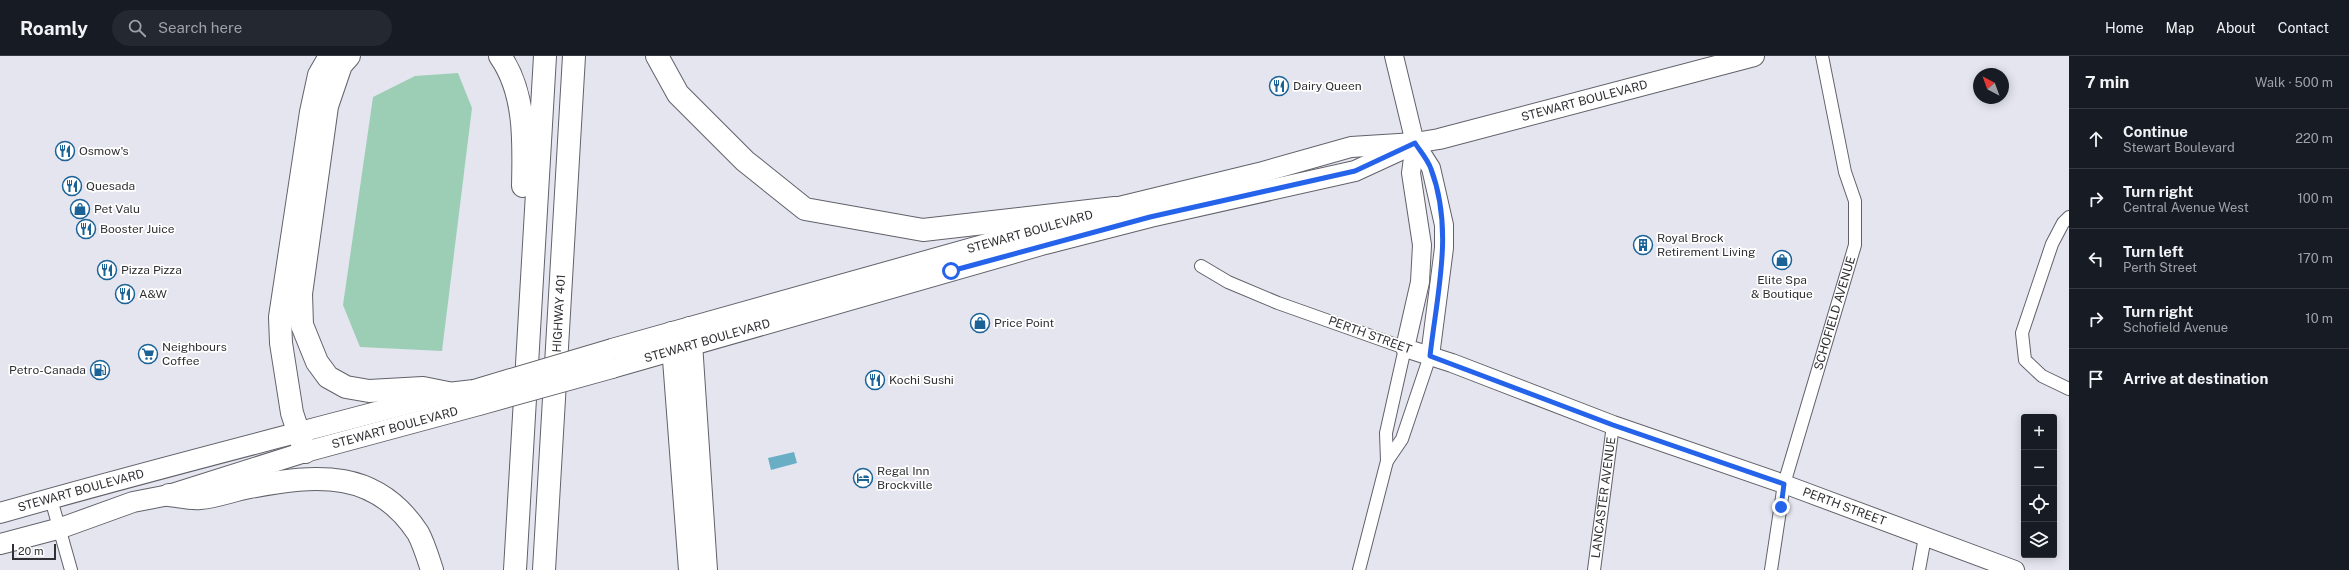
<!DOCTYPE html>
<html lang="en">
<head>
<meta charset="utf-8">
<style>
  body { margin:0; font-family:"Public Sans",sans-serif; background:#242831; color:#f1f3f6 }
  .controls { position:absolute; right:12px; bottom:12px; display:grid; overflow:hidden; border-radius:4px; box-shadow:0 2px 10px #0003 }
  .controls button { width:36px; height:36px; display:grid; place-items:center; padding:0; border:0; border-bottom:1px solid #363941; background:#171b24; color:#f1f3f6; font:20px sans-serif }
  .compass { position:absolute; left:1973px; top:12px; width:36px; height:36px; border-radius:50%; background:#171b24; box-shadow:0 2px 10px #0003; rotate:319deg }
  .scale { position:absolute; left:12px; bottom:10px; width:44px; box-sizing:border-box; padding-left:4px; border:2px solid #303034; border-top:0; font-size:11px; line-height:14px; white-space:nowrap; color:#303034; -webkit-text-stroke:3px #fff; paint-order:stroke }
  .stop { position:absolute; width:12px; height:12px; margin:-9px; border:3px solid #2563eb; border-radius:50%; background:#fff }
  .stop.end { background:#2563eb; border-color:#fff; box-shadow:0 1px 4px #0008 }
  .list { margin:0; padding:0; list-style:none }
  h2 { display:flex; justify-content:space-between; align-items:center; height:52px; margin:0; padding:0 16px; font-size:17px }
  h2 small { font-size:13px; font-weight:400; color:#9ea1a6 }
  .list li { display:grid; grid-template-columns:26px 1fr auto; gap:12px; align-items:center; box-sizing:border-box; height:60px; padding:0 16px; border-top:1px solid #363941 }
  .list b { display:block; font-size:15px; white-space:nowrap }
  .list p { margin:0; font-size:13px; white-space:nowrap; color:#9ea1a6 }
  .list em { font-size:13px; font-style:normal; color:#9ea1a6 }
  .icon { flex:none; width:22px; height:22px; fill:none; stroke:currentColor; stroke-width:2; stroke-linecap:round; stroke-linejoin:round }
  .map { position:relative; flex:none; width:2069px; height:514px; overflow:hidden }
  header { display:flex; align-items:center; gap:24px; box-sizing:border-box; height:56px; padding:0 20px; background:#171b24; border-bottom:1px solid #363941 }
  header strong { font-size:19px }
  nav { display:flex; gap:22px; margin-inline-start:auto; font-size:14px }
  .search { width:280px; height:36px; background:#242831; display:flex; align-items:center; gap:10px; box-sizing:border-box; padding:0 14px; border-radius:22px; color:#9ea1a6; font-size:15px }
  main { display:flex }
  aside { flex:1; background:#171b24 }
  .map>svg:first-child { display:block }
  .green { fill:#9cceb5 }
  .water { fill:#6aaec6 }
  .lines { fill:none; stroke-linecap:round; stroke-linejoin:round }
  .street-casing { stroke:#61616a; stroke-width:14 }
  .secondary-casing { stroke:#61616a; stroke-width:20 }
  .primary-casing { stroke:#61616a; stroke-width:22 }
  .highway-casing { stroke:#61616a; stroke-width:24 }
  .street { stroke:#fff; stroke-width:12 }
  .secondary { stroke:#fff; stroke-width:18 }
  .primary { stroke:#fff; stroke-width:20 }
  .highway { stroke:#fff; stroke-width:22 }
  .primary-bridge-casing { stroke:#61616a; stroke-width:22; stroke-linecap:butt }
  .primary-bridge { stroke:#fff; stroke-width:20 }
  .route { stroke:#2563eb; stroke-width:5 }
  .labels { text-anchor:middle; stroke-width:3.5; stroke-linejoin:round; paint-order:stroke }
  .poi-label { font-size:12px; fill:#303034; stroke:#fff; text-anchor:start }
  .street-label { font-size:12px; fill:#303034; stroke:#fff }
</style>
</head>
<body>
<header>
<strong>Roamly</strong>
<div class="search"><svg class="icon" aria-label="search" viewBox="0 0 24 24"><circle cx="10" cy="10" r="6"/><path d="M15 15l6 6"/></svg>Search here</div>
<nav><a>Home</a><a>Map</a><a>About</a><a>Contact</a></nav>
</header>
<main>
<div class="map">
<svg width="2069" height="514" viewBox="0 0 2069 514">
  <rect width="100%" height="100%" fill="#e5e5f0"/>
  <polygon class="green" points="458,17 472,52 442,295 360,291 343,249 373,41 415,20"/>
  <polygon class="water" points="794,396 797,407 771,414 768,402"/>
  <g class="lines">
    <defs>
      <g id="street">
        <polyline points="2069,161 2063,167 2052,188 2022,277 2025,304 2042,320 2069,333"/>
        <polyline points="1201,210 1228,226 1278,247 1405,292 1386,377 1387,405 1359,514"/>
        <polyline points="1387,405 1402,383 1430,300"/>
        <polyline points="51,443 71,514"/>
        <path id="s1" d="M1594 514 1613 369"/>
        <path id="s2" d="M1771 514 1784 428 1855 189V145L1845 116 1822 0"/>
        <polyline points="1919,514 1925,481"/>
      </g>
      <g id="secondary">
        <polyline points="1394,0 1415,87 1431,112 1444,169 1444,192 1430,300"/>
        <path id="s3" d="M1415 87 1411 117 1422 189 1420 226 1405 292 1452 307 1613 369 1784 428 2015 514"/>
      </g>
      <g id="primary">
        <path id="s4" d="M612 293 1115 152 1259 117 1351 91 1415 87 1439 83 1754 0"/>
        <path id="s5" d="M612 312 1045 188 1150 161 1355 115 1405 92"/>
        <path id="s6" d="M0 457C149 414 299 377 448 337L474 334"/>
        <path id="s7" d="M0 488 61 472 133 446 169 439 305 396 479 349"/>
      </g>
      <g id="highway">
        <polyline points="349,0 341,9 327,50 301,238 302,269 317,306 328,321 346,331 369,335 423,332 448,337"/>
        <path d="M500 0C526 37 524 87 523 130"/>
        <polyline points="657,0 678,38 745,105 805,153 923,174 1115,152"/>
        <polyline points="690,272 706,514"/>
        <polyline points="672,277 690,514"/>
        <polyline points="305,396 292,357 281,287 280,261 311,56 319,19 330,0"/>
        <path d="M169 439C179 440 190 443 200 442 216 441 233 434 250 431 317 418 376 413 418 477 424 488 428 502 432 514"/>
        <polyline points="515,514 545,0"/>
        <path id="s8" d="M544 514 574 0"/>
      </g>
    </defs>
    <use href="#street" class="street-casing"/>
    <use href="#secondary" class="secondary-casing"/>
    <use href="#primary" class="primary-casing"/>
    <use href="#highway" class="highway-casing"/>
    <use href="#street" class="street"/>
    <use href="#secondary" class="secondary"/>
    <use href="#primary" class="primary"/>
    <use href="#highway" class="highway"/>
    <defs>
      <g id="primary-bridge">
        <polyline points="474,334 612,293"/>
        <polyline points="479,349 612,312"/>
      </g>
    </defs>
    <use href="#primary-bridge" class="primary-bridge-casing"/>
    <use href="#primary-bridge" class="primary-bridge"/>
  </g>
  <g class="lines">
    <path class="route" d="M951 215 1150 161 1355 115 1415 87C1420 95 1428 104 1431 113 1454 174 1437 237 1430 300L1613 369 1784 428 1781 451"/>
  </g>
  <defs>
    <symbol id="restaurant-ring" viewBox="-11 -11 22 22"><circle r="9.5" fill="#fff" stroke="#1b6296" stroke-width="1.5"/><path d="M-5-6h1v4h1v-4h1v4h1v-4h1v5L-1.5 .5V6h-2V.5L-5-1ZM5-6V6H3V1.5H1.5Q1.5-4 5-6Z" fill="#1b6296"/></symbol>
    <symbol id="shop-ring" viewBox="-11 -11 22 22"><circle r="9.5" fill="#fff" stroke="#1b6296" stroke-width="1.5"/><path d="M-5-2.5h2.3a2.7 3.5 0 0 1 5.4 0H5L5.5 6h-11ZM-1.5-2.5h3a1.5 2.3 0 0 0-3 0Z" fill="#1b6296"/></symbol>
    <symbol id="building-ring" viewBox="-11 -11 22 22"><circle r="9.5" fill="#fff" stroke="#1b6296" stroke-width="1.5"/><path d="M-4-6H4V6H1V3H-1V6H-4ZM-2.5-4.3h1.7v1.8h-1.7ZM.8-4.3h1.7v1.8H.8ZM-2.5-1h1.7V.8h-1.7ZM.8-1h1.7V.8H.8Z" fill="#1b6296"/></symbol>
    <symbol id="supermarket-ring" viewBox="-11 -11 22 22"><circle r="9.5" fill="#fff" stroke="#1b6296" stroke-width="1.5"/><path d="M-6-5.5h2.5l.6 2H6L4.5 2H-2.5L-4.4-4H-6ZM-1.5 3.2a1.3 1.3 0 1 0 .1 0ZM3 3.2a1.3 1.3 0 1 0 .1 0Z" fill="#1b6296"/></symbol>
    <symbol id="fuel-ring" viewBox="-11 -11 22 22"><circle r="9.5" fill="#fff" stroke="#1b6296" stroke-width="1.5"/><path d="M-5.5-6h7V0h2V4h1.3V-2.5L3-4.5l.8-.8L6-3V5H2.5V1h-1V6h-7ZM-4.2-4.7v3.2H.2V-4.7Z" fill="#1b6296"/></symbol>
    <symbol id="hotel-ring" viewBox="-11 -11 22 22"><circle r="9.5" fill="#fff" stroke="#1b6296" stroke-width="1.5"/><path d="M-6-4.5h1.5V1H6V5H4.5V3h-9V5H-6ZM-4 0a1.8 1.8 0 1 1 3.6 0ZM.5 0V-2.5h3Q6-2.5 6 0Z" fill="#1b6296"/></symbol>
  </defs>
  <g fill-rule="evenodd">
    <use href="#restaurant-ring" x="1268" y="19" width="22" height="22"/>
    <use href="#restaurant-ring" x="54" y="84" width="22" height="22"/>
    <use href="#restaurant-ring" x="61" y="119" width="22" height="22"/>
    <use href="#shop-ring" x="69" y="142" width="22" height="22"/>
    <use href="#restaurant-ring" x="75" y="162" width="22" height="22"/>
    <use href="#building-ring" x="1632" y="178" width="22" height="22"/>
    <use href="#shop-ring" x="1771" y="193" width="22" height="22"/>
    <use href="#restaurant-ring" x="96" y="203" width="22" height="22"/>
    <use href="#restaurant-ring" x="114" y="227" width="22" height="22"/>
    <use href="#shop-ring" x="969" y="256" width="22" height="22"/>
    <use href="#supermarket-ring" x="137" y="287" width="22" height="22"/>
    <use href="#fuel-ring" x="89" y="303" width="22" height="22"/>
    <use href="#restaurant-ring" x="864" y="313" width="22" height="22"/>
    <use href="#hotel-ring" x="852" y="411" width="22" height="22"/>
  </g>
  <g class="labels">
    <g class="poi-label">
      <text x="1293" y="34">Dairy Queen</text>
      <text x="79" y="99">Osmow's</text>
      <text x="86" y="134">Quesada</text>
      <text x="94" y="157">Pet Valu</text>
      <text x="100" y="177">Booster Juice</text>
      <text x="1657" y="186">Royal Brock<tspan x="1657" dy="14">Retirement Living</tspan></text>
      <text x="121" y="218">Pizza Pizza</text>
      <text x="1782" y="228" text-anchor="middle">Elite Spa<tspan x="1782" dy="14">&amp; Boutique</tspan></text>
      <text x="139" y="242">A&amp;W</text>
      <text x="994" y="271">Price Point</text>
      <text x="162" y="295">Neighbours<tspan x="162" dy="14">Coffee</tspan></text>
      <text x="86" y="318" text-anchor="end">Petro-Canada</text>
      <text x="889" y="328">Kochi Sushi</text>
      <text x="877" y="419">Regal Inn<tspan x="877" dy="14">Brockville</tspan></text>
    </g>
    <g class="street-label">
      <text dy="4" stroke="none"><textPath href="#s4" startOffset="1005">STEWART BOULEVARD</textPath></text>
      <text dy="4" stroke="none"><textPath href="#s4" startOffset="434">STEWART BOULEVARD</textPath></text>
      <text dy="4" stroke="none"><textPath href="#s8" startOffset="257">HIGHWAY 401</textPath></text>
      <text dy="4" stroke="none"><textPath href="#s2" startOffset="265">SCHOFIELD AVENUE</textPath></text>
      <text transform="translate(1370 279) rotate(20)" y="4">PERTH STREET</text>
      <text dy="4" stroke="none"><textPath href="#s5" startOffset="99">STEWART BOULEVARD</textPath></text>
      <text dy="4" stroke="none"><textPath href="#s7" startOffset="412">STEWART BOULEVARD</textPath></text>
      <text dy="4" stroke="none"><textPath href="#s6" startOffset="84">STEWART BOULEVARD</textPath></text>
      <text dy="4" stroke="none"><textPath href="#s1" startOffset="73">LANCASTER AVENUE</textPath></text>
      <text dy="4" stroke="none"><textPath href="#s3" startOffset="675">PERTH STREET</textPath></text>
    </g>
  </g>
</svg>
<div class="controls">
<button>+</button>
<button>−</button>
<button><svg class="icon" aria-label="locate" viewBox="0 0 24 24"><circle cx="12" cy="12" r="6"/><path d="M12 2v4M12 18v4M2 12h4M18 12h4"/></svg></button>
<button><svg class="icon" aria-label="layers" viewBox="0 0 24 24"><path d="M12 4l9 5-9 5-9-5zM3 14l9 5 9-5"/></svg></button>
</div>
<svg class="compass" viewBox="-18 -18 36 36"><path d="M0-13l5 13h-10z" fill="#e53935"/><path d="M0 13l5-13h-10z" fill="#9ea1a6"/></svg>
<div class="scale">20 m</div>
<div class="stop" style="left:951px;top:215px"></div>
<div class="stop end" style="left:1781px;top:451px"></div>
</div>
<aside>
<h2>7 min<small>Walk · 500 m</small></h2>
<ul class="list">
<li><svg class="icon" aria-label="ahead" viewBox="0 0 24 24"><path d="M12 20V5M6 11l6-6 6 6"/></svg><div><b>Continue</b><p>Stewart Boulevard</p></div><em>220 m</em></li>
<li><svg class="icon" aria-label="right" viewBox="0 0 24 24"><path d="M7 20v-9h11M14 6l5 5-5 5"/></svg><div><b>Turn right</b><p>Central Avenue West</p></div><em>100 m</em></li>
<li><svg class="icon" aria-label="left" viewBox="0 0 24 24"><path d="M17 20v-9H6M10 6l-5 5 5 5"/></svg><div><b>Turn left</b><p>Perth Street</p></div><em>170 m</em></li>
<li><svg class="icon" aria-label="right" viewBox="0 0 24 24"><path d="M7 20v-9h11M14 6l5 5-5 5"/></svg><div><b>Turn right</b><p>Schofield Avenue</p></div><em>10 m</em></li>
<li><svg class="icon" aria-label="arrive" viewBox="0 0 24 24"><path d="M6 21V4h12l-3 4 3 4H6"/></svg><div><b>Arrive at destination</b></div></li>
</ul>
</aside>
</main>
</body>
</html>
